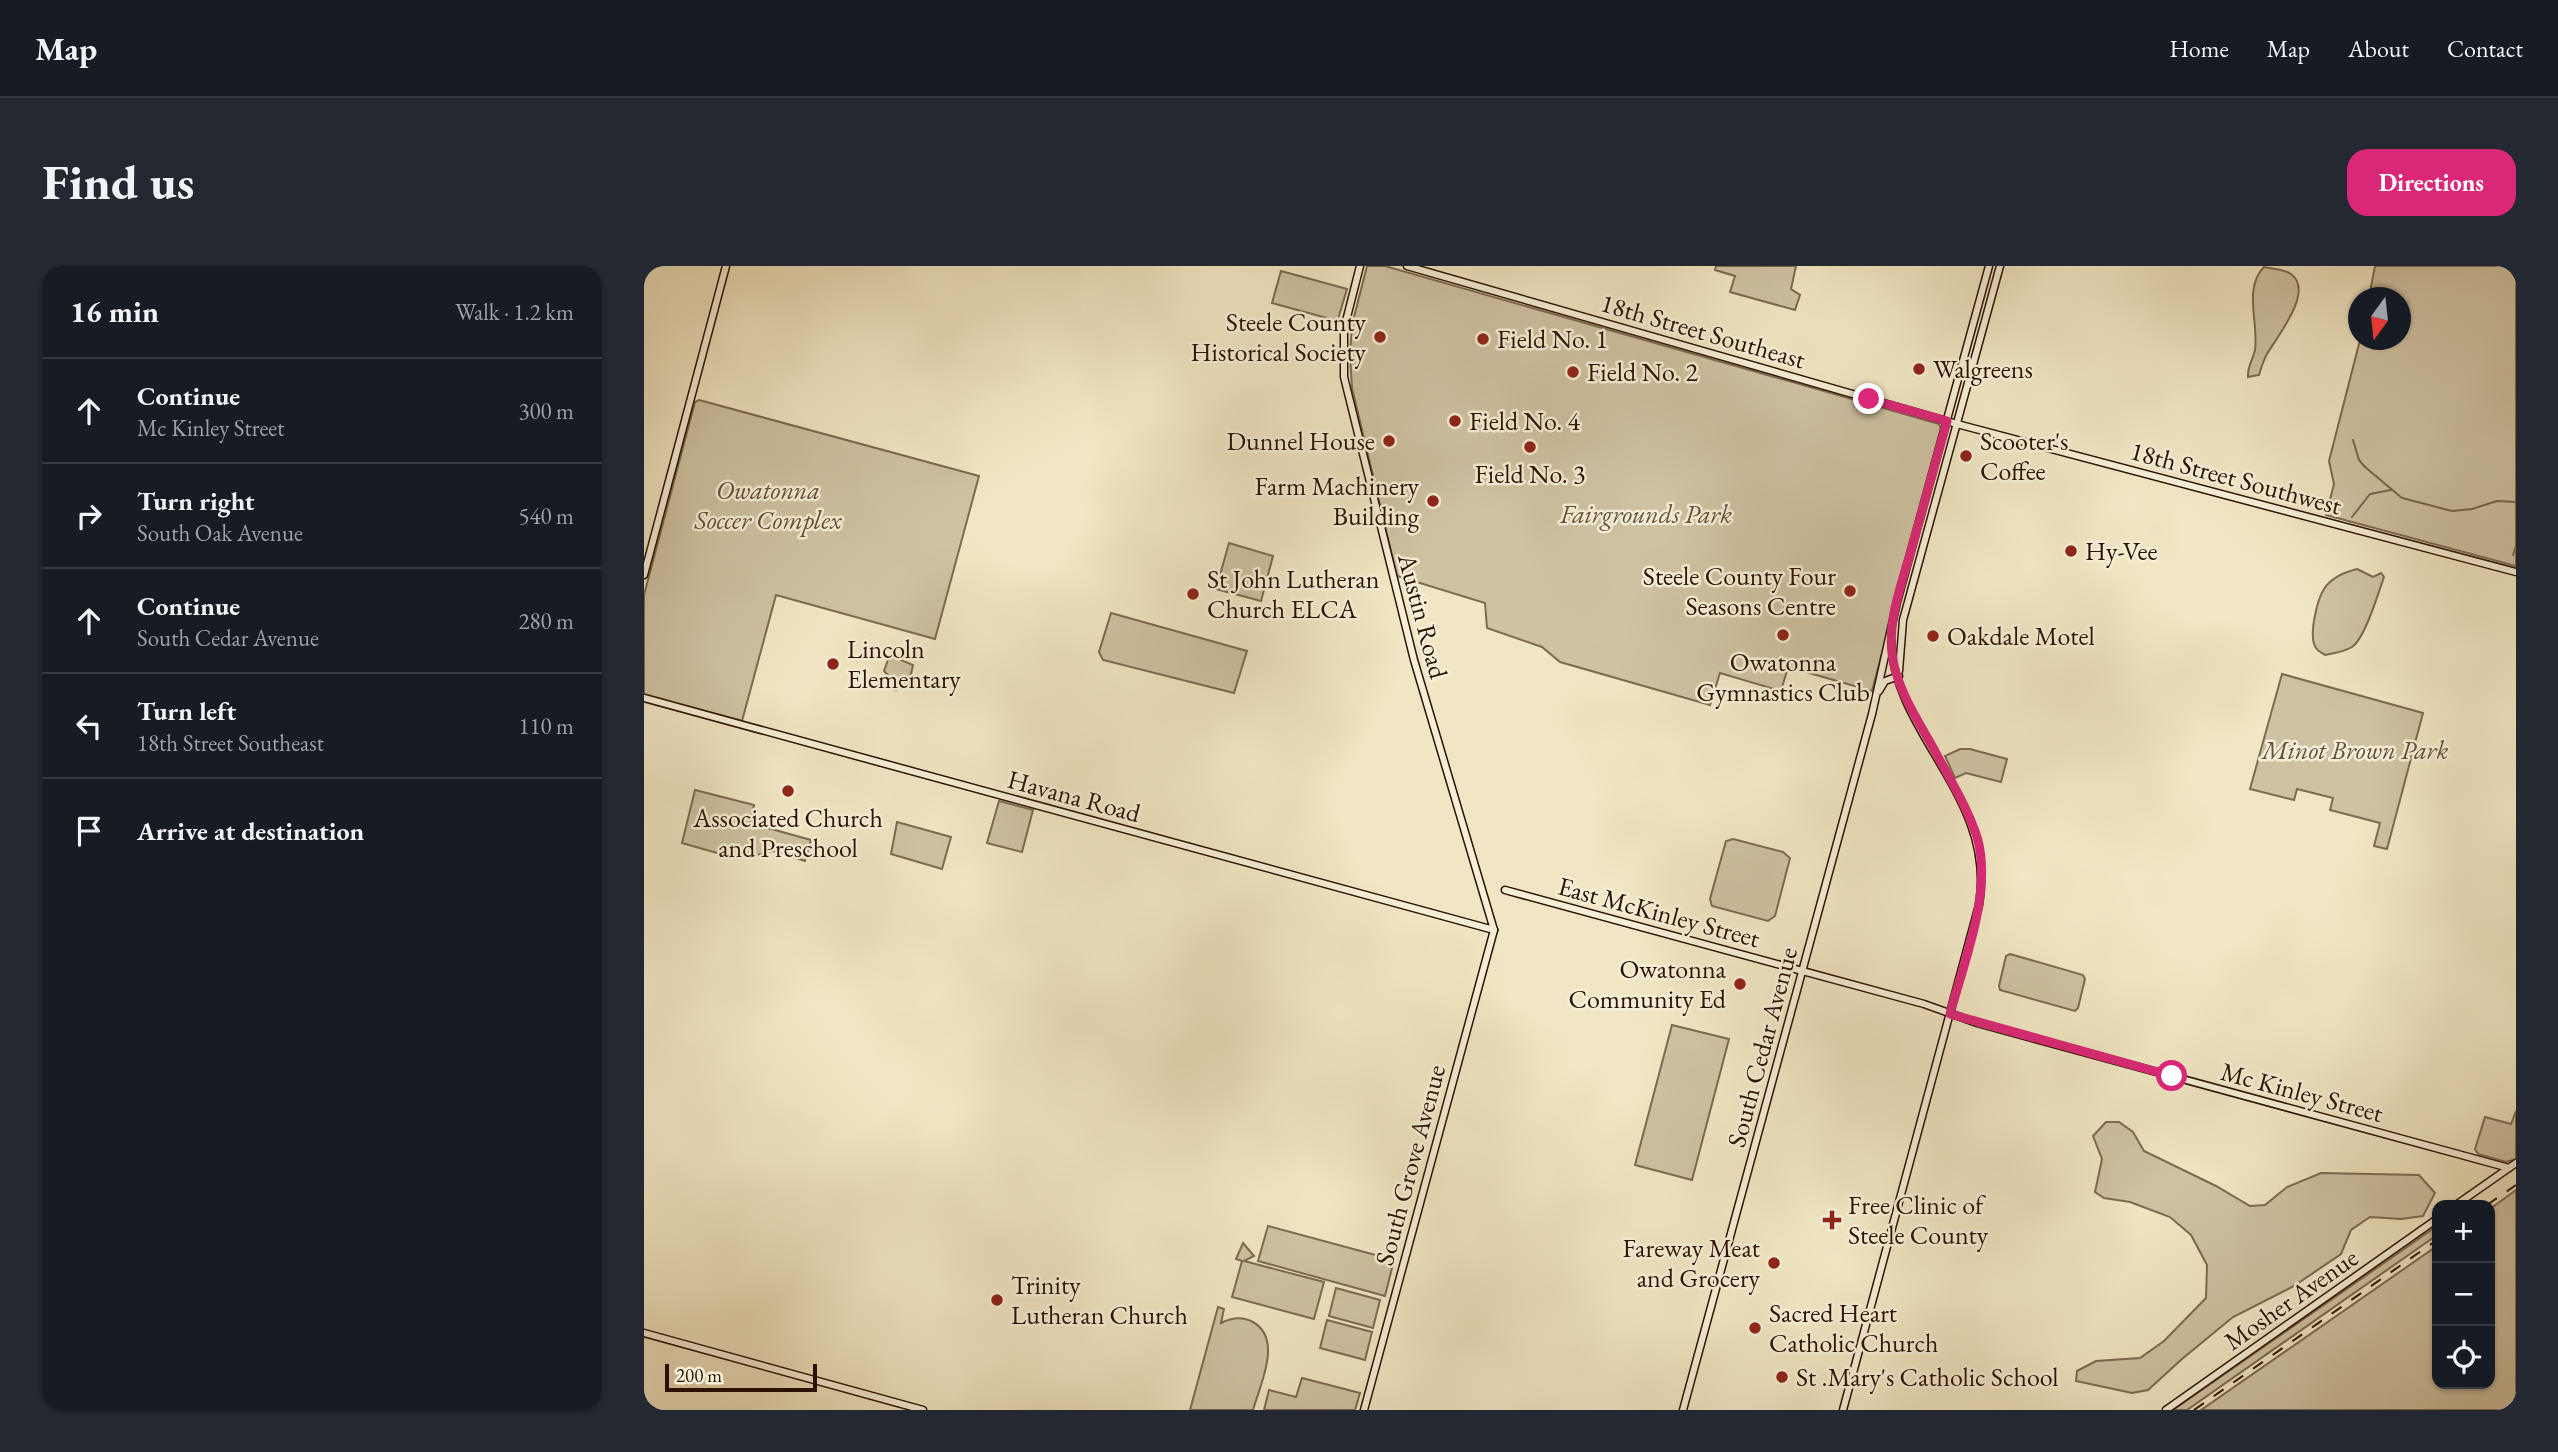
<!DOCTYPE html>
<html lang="en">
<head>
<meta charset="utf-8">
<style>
  body { margin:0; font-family:"EB Garamond",serif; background:#242831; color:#f1f3f6 }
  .controls { position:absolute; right:21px; bottom:21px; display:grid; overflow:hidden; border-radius:14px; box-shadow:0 2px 5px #0004 }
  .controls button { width:63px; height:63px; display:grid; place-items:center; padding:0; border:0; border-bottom:2px solid #363941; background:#171b24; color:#f1f3f6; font:35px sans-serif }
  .compass { position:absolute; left:1704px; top:21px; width:63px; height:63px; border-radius:50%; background:#171b24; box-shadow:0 2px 5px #0004; rotate:195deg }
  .scale { position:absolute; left:21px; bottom:18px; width:152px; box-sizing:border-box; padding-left:7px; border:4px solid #2b1100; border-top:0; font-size:19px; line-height:24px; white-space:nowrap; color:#2b1100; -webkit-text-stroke:5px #f6efd8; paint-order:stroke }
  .stop { position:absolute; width:21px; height:21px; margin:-16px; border:5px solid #db2777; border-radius:50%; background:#fff }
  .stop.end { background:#db2777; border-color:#fff; box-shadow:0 2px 7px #0008 }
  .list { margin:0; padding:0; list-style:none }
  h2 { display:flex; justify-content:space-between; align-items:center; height:91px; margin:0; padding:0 28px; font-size:30px }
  h2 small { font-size:23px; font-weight:400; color:#9ea1a6 }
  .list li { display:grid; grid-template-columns:46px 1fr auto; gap:21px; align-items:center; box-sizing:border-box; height:105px; padding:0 28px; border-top:2px solid #363941 }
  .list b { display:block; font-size:26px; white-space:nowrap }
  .list p { margin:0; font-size:23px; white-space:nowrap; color:#9ea1a6 }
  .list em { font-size:23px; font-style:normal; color:#9ea1a6 }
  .icon { flex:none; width:38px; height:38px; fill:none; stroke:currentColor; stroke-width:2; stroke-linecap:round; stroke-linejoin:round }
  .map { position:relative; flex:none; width:1872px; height:1144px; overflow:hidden; border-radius:21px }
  header { display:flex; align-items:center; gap:42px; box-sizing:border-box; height:98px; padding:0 35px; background:#171b24; border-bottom:2px solid #363941 }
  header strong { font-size:33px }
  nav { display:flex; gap:38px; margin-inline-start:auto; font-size:24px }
  .intro { display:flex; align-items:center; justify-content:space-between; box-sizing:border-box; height:168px; padding:0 42px }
  h1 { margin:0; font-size:49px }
  .button { padding:18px 32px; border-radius:21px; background:#db2777; color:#fff; font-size:24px; font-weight:700 }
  main { display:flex; gap:42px; padding:0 42px }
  aside { flex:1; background:#171b24; border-radius:21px; box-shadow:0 2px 5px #0004 }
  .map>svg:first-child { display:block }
  .green { fill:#cfc2a2; stroke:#7d6a51; stroke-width:2 }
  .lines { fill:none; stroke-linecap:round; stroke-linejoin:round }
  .stream { stroke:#7a664d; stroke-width:2 }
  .secondary-casing { stroke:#2b1100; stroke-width:9 }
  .secondary { stroke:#f6efd8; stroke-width:6 }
  .rail { stroke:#2b1100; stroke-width:2; stroke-dasharray:12 12; stroke-linecap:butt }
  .route { stroke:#db2777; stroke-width:9 }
  .poi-dot { fill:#8f2418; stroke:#f6efd8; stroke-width:2.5 }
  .labels { text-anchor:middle; stroke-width:5; stroke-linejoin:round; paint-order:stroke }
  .poi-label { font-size:26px; fill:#2b1100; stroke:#f6efd8; text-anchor:start }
  .street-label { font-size:26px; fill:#2b1100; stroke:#f6efd8 }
  .park-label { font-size:26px; font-style:italic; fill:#644f39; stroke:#f6efd8 }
</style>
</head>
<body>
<header>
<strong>Map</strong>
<nav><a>Home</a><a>Map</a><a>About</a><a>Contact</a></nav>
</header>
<div class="intro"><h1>Find us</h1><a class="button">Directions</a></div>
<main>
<aside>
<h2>16 min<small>Walk · 1.2 km</small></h2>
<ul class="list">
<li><svg class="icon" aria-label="ahead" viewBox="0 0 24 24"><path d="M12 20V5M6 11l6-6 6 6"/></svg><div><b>Continue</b><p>Mc Kinley Street</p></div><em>300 m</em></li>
<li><svg class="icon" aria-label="right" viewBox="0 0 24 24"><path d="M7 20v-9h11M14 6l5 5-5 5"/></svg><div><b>Turn right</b><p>South Oak Avenue</p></div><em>540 m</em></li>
<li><svg class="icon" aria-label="ahead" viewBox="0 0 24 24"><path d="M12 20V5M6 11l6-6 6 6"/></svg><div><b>Continue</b><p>South Cedar Avenue</p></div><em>280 m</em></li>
<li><svg class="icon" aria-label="left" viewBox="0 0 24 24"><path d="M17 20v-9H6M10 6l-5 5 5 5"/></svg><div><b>Turn left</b><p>18th Street Southeast</p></div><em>110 m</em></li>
<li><svg class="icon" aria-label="arrive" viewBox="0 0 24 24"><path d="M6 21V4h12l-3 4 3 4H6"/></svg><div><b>Arrive at destination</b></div></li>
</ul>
</aside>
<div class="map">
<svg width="1872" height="1144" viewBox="0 0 1872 1144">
  <rect width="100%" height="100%" fill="#f1e6c3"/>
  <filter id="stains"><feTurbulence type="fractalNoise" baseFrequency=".00286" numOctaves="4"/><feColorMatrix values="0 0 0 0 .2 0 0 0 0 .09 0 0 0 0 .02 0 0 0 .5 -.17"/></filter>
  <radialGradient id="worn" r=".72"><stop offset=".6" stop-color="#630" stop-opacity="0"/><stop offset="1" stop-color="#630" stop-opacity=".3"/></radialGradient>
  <g class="green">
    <polygon points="723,0 741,0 1295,158 1297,163 1228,425 1144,401 1137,425 1076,407 1066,439 916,396 898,381 843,362 841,337 753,310 708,122 706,90 708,59"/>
    <polygon points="1072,0 1152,0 1147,23 1156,29 1151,44 1086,26 1091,10 1071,4"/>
    <polygon points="1731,0 1872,0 1872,300 1682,249 1690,218 1685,195 1716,74 1756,74 1756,32 1725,31"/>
    <path d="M1620 1C1628 3 1640 3 1647 8 1671 25 1632 72 1623 88 1619 95 1617 102 1615 109L1604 111C1603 101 1609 94 1611 84 1615 58 1599 22 1620 1Z"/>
    <polygon points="637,5 703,23 694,53 690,54 628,37"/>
    <polygon points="55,134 335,210 291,373 132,329 98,455 0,428 0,329 51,136"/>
    <polygon points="585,277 629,290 617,335 572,323"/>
    <path d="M1713 303 1729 311 1737 307 1740 311C1734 328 1721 372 1708 381 1700 386 1690 387 1681 389 1678 387 1674 385 1672 382 1664 371 1673 334 1680 323 1687 312 1701 306 1713 303Z"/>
    <polygon points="467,347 603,385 590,427 459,394 455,386"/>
    <polygon points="250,391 269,399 265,417 255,417 252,424 248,423 250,416 240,405 244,394"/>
    <polygon points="1638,408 1779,447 1743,583 1730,580 1736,557 1686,544 1689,532 1653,523 1650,534 1606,523"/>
    <polygon points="1316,483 1326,483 1363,493 1357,516 1322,507 1311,512 1301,490"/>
    <polygon points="51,524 110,539 106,557 167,574 161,595 129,585 104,591 96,588 87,591 38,577"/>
    <polygon points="355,535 389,544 378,586 343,577"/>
    <polygon points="253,556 307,571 298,603 247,588"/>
    <polygon points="1089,573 1139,586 1146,592 1131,650 1124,655 1068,640 1066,633 1082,575"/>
    <polygon points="1366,688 1439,709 1441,713 1434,742 1431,745 1356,724 1355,720 1362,690"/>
    <polygon points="1028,759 1085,773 1048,914 991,899"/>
    <polygon points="1872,845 1872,893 1862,896 1834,888 1831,883 1841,851 1867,858"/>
    <polygon points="1462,856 1475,856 1489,866 1500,885 1572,920 1606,940 1621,939 1643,921 1677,907 1775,909 1791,927 1779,950 1757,953 1726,951 1707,964 1697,988 1650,1020 1589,1051 1538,1093 1504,1124 1488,1127 1432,1115 1433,1105 1452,1095 1496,1092 1520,1075 1562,1032 1563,999 1547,969 1526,951 1486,936 1460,932 1451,926 1458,893 1449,870"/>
    <polygon points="1872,924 1872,1144 1557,1144 1793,980 1793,1118 1846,1118 1846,943"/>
    <polygon points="624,960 750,994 741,1030 614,995"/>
    <polygon points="1793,960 1793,969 1543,1144 1529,1144"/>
    <polygon points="599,977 610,990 600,995 680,1016 670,1053 588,1031 598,995 592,993"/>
    <polygon points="692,1022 736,1034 729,1062 685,1050"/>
    <path d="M574 1041 580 1043 577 1057C587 1052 598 1050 609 1056 639 1073 616 1119 609 1144H546Z"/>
    <polygon points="683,1054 728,1066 721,1094 676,1082"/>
    <polygon points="658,1112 716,1127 711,1144 620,1144 625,1124 652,1131"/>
  </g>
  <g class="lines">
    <g class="stream">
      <polyline points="1709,174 1715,194 1721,201 1758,232 1808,245 1828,243 1853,235 1872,236"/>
      <polyline points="1708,251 1726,228 1747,224"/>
      <polyline points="1869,289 1872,280"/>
    </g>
    <defs>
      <g id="secondary">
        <polyline points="716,0 700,63 700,111 770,394 850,664"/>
        <polyline points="763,0 1313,158 1872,306"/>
        <polyline points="0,309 82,0"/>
        <polyline points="1255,405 1259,354 1356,0"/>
        <polyline points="1235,425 1241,415 1255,410"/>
        <polyline points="0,432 850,664"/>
        <polyline points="861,624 1280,738 1333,757 1865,902"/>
        <polyline points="1812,939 1872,897"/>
        <polyline points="0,1067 279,1144"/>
        <polyline points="720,1144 850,664"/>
        <polyline points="1039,1144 1228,448 1253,336 1345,0"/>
        <path d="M1199 1144 1335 639C1353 531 1250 470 1247 374"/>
        <polyline points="1522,1144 1793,953"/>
      </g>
    </defs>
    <use href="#secondary" class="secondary-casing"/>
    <use href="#secondary" class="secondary"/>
    <g class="rail">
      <polyline points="1843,939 1872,919"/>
      <polyline points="1550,1144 1793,974"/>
    </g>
  </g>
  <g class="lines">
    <path class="route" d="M1225 133 1303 155C1291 199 1278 244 1266 288 1257 320 1244 354 1248 387 1252 424 1276 457 1293 489 1307 515 1324 543 1333 571 1349 624 1320 696 1306 748L1528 810"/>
  </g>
  <g class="poi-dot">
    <circle cx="736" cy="71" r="7"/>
    <circle cx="839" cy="73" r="7"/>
    <circle cx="1275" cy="103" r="7"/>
    <circle cx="929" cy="106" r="7"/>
    <circle cx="811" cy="155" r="7"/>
    <circle cx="745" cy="175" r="7"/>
    <circle cx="886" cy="181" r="7"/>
    <circle cx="1322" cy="190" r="7"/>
    <circle cx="789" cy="235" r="7"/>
    <circle cx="1427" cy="285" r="7"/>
    <circle cx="1206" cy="325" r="7"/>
    <circle cx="549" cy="328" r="7"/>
    <circle cx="1139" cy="369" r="7"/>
    <circle cx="1289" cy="370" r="7"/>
    <circle cx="189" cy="398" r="7"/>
    <circle cx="144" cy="525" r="7"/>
    <circle cx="1096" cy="718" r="7"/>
    <path d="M1184.5 943.5h7v7h7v7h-7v7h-7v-7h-7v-7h7z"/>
    <circle cx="1130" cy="997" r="7"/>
    <circle cx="353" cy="1034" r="7"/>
    <circle cx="1111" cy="1062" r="7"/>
    <circle cx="1138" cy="1111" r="7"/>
  </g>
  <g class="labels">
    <g class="poi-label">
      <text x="722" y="65" text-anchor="end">Steele County<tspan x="722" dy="30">Historical Society</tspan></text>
      <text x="853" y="82">Field No. 1</text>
      <text x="1289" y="112">Walgreens</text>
      <text x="943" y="115">Field No. 2</text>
      <text x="825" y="164">Field No. 4</text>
      <text x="731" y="184" text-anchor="end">Dunnel House</text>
      <text x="1336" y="184">Scooter's<tspan x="1336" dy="30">Coffee</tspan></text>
      <text x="886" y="217" text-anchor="middle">Field No. 3</text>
      <text x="775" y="229" text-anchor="end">Farm Machinery<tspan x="775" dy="30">Building</tspan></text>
      <text x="1441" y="294">Hy-Vee</text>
      <text x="1192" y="319" text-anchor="end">Steele County Four<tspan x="1192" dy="30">Seasons Centre</tspan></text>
      <text x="563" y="322">St John Lutheran<tspan x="563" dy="30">Church ELCA</tspan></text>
      <text x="1303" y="379">Oakdale Motel</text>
      <text x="203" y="392">Lincoln<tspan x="203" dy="30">Elementary</tspan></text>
      <text x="1139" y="405" text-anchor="middle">Owatonna<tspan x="1139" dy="30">Gymnastics Club</tspan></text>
      <text x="144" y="561" text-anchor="middle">Associated Church<tspan x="144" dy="30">and Preschool</tspan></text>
      <text x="1082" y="712" text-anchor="end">Owatonna<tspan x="1082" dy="30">Community Ed</tspan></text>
      <text x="1204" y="948">Free Clinic of<tspan x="1204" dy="30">Steele County</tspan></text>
      <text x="1116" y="991" text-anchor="end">Fareway Meat<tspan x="1116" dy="30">and Grocery</tspan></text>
      <text x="367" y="1028">Trinity<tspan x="367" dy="30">Lutheran Church</tspan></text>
      <text x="1125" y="1056">Sacred Heart<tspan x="1125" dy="30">Catholic Church</tspan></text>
      <text x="1152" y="1120">St .Mary's Catholic School</text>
    </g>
    <g class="street-label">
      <text transform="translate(1059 65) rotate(16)" y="9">18th Street Southeast</text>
      <text transform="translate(1592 212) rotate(15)" y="9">18th Street Southwest</text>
      <text transform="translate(779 350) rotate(75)" y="9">Austin Road</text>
      <text transform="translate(430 530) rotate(15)" y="9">Havana Road</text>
      <text transform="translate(1015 646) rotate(15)" y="9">East McKinley Street</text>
      <text transform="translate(1118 781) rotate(-75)" y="9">South Cedar Avenue</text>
      <text transform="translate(1658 826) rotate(15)" y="9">Mc Kinley Street</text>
      <text transform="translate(766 899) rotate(-75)" y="9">South Grove Avenue</text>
      <text transform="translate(1647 1033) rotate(-35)" y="9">Mosher Avenue</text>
    </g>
    <g class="park-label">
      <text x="124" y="233">Owatonna<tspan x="124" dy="30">Soccer Complex</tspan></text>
      <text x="1002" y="257">Fairgrounds Park</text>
      <text x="1711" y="493">Minot Brown Park</text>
    </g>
  </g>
  <rect width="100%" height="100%" filter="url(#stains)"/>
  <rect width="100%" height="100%" fill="url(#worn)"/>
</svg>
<div class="controls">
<button>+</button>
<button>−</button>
<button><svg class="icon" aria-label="locate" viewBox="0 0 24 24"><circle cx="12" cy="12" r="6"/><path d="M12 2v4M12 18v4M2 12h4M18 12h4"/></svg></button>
</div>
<svg class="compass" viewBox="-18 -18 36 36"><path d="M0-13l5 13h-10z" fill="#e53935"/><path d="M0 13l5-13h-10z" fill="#9ea1a6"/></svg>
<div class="scale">200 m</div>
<div class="stop" style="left:1528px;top:810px"></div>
<div class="stop end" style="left:1225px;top:133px"></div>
</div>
</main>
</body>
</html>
